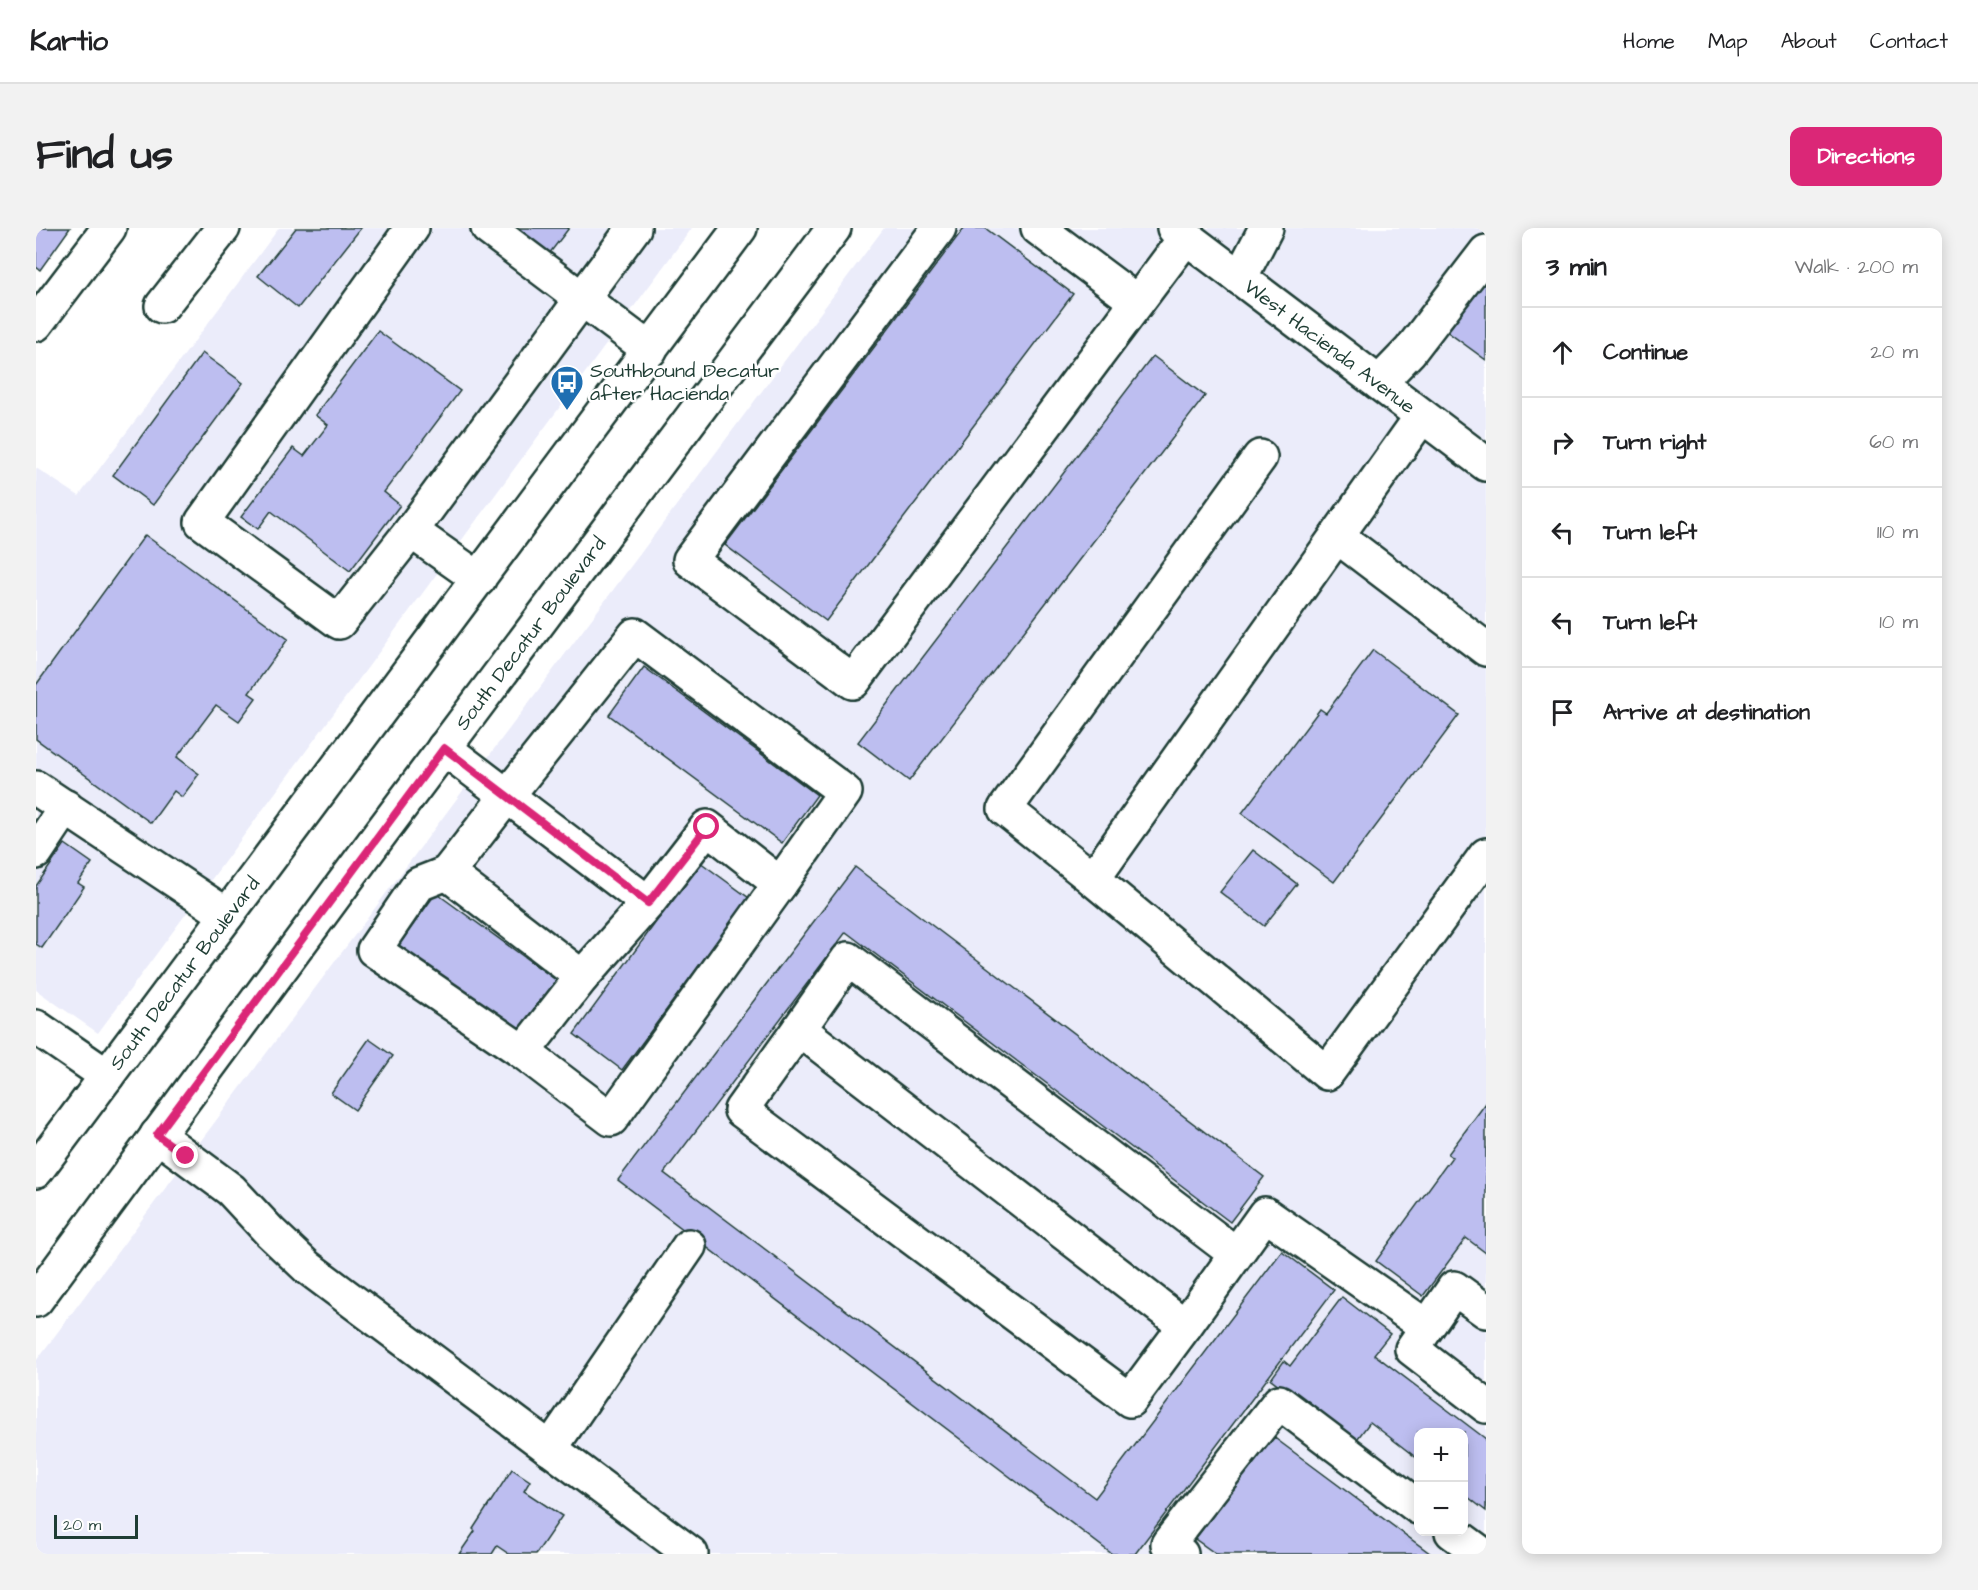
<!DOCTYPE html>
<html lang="en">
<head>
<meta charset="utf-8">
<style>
  body { margin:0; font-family:"Architects Daughter",sans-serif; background:#f2f2f2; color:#202124 }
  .controls { position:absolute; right:18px; bottom:18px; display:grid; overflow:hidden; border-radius:12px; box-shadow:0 3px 15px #0003 }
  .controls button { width:54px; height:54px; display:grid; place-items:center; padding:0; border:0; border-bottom:2px solid #e0e0e0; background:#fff; color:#202124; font:30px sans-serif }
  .scale { position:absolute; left:18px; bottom:15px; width:84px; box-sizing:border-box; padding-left:6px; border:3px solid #1f3d34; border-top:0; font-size:16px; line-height:21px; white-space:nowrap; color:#1f3d34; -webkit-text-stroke:4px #fff; paint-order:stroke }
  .stop { position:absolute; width:18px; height:18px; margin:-14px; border:4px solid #db2777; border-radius:50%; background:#fff }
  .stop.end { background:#db2777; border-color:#fff; box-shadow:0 2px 6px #0008 }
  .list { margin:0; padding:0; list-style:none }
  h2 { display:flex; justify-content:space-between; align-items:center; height:78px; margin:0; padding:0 24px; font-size:26px }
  h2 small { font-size:20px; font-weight:400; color:#757577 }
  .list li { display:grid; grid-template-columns:39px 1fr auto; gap:18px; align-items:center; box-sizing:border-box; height:90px; padding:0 24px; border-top:2px solid #e0e0e0 }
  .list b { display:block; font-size:22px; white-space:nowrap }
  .list em { font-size:20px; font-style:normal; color:#757577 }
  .icon { flex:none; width:33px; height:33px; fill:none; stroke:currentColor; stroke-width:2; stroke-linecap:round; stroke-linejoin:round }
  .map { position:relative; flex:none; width:1450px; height:1326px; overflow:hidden; border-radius:12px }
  header { display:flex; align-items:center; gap:36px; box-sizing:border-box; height:84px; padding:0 30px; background:#fff; border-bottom:2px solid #e0e0e0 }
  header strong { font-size:28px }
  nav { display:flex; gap:33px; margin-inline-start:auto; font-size:21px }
  .intro { display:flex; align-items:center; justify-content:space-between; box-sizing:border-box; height:144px; padding:0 36px }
  h1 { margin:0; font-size:42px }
  .button { padding:15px 27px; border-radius:12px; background:#db2777; color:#fff; font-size:21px; font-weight:700 }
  main { display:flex; gap:36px; padding:0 36px }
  aside { flex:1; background:#fff; border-radius:12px; box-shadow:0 3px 15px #0003 }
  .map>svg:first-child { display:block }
  .built { fill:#ebecfa; fill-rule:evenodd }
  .building { fill:#bdbef0; stroke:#1f3d34; stroke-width:1.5 }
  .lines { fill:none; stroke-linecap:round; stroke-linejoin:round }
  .minor-casing { stroke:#1f3d34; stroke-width:38 }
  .major-casing { stroke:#1f3d34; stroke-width:38 }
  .minor { stroke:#fff; stroke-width:33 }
  .major { stroke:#fff; stroke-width:33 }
  .route { stroke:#db2777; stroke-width:8 }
  .labels { text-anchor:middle; stroke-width:5; stroke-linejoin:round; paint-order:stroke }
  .street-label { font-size:20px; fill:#1f3d34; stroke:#fff }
  .poi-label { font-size:20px; fill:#1f3d34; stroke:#fff; text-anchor:start }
</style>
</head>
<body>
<header>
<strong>Kartio</strong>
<nav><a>Home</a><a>Map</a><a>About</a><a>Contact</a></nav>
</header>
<div class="intro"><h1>Find us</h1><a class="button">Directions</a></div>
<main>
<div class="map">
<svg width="1450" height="1326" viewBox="0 0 1450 1326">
  <rect width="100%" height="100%" fill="#fff"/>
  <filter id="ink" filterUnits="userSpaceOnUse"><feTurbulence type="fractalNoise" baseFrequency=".0167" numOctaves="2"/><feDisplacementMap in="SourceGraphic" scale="12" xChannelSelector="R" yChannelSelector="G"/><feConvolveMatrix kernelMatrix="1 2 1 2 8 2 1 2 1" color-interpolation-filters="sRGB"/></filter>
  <g filter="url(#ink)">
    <g class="built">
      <polygon points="243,0 656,0 62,805 0,762 0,240 43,268"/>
      <path d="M848 0H1450V1326H0V1133ZM1382 1204H1428V1304H1382Z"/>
    </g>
    <g class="building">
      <polygon points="0,0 34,0 4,42 0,39"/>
      <polygon points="260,0 325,0 262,80 222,48"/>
      <polygon points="479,0 533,0 513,26"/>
      <polygon points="928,0 949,0 1037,66 790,393 689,317"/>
      <polygon points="1450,47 1450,132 1409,102"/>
      <polygon points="342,103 424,163 348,264 364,277 314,343 235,283 222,301 205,289 257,220 268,228 292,197 279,187"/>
      <polygon points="166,125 207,155 117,277 77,247"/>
      <polygon points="1117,128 1169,168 873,553 822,514"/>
      <polygon points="109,307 252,411 213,465 220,470 203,493 180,477 141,529 163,546 146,569 138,563 115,595 0,511 0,457"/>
      <polygon points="1337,422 1423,487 1298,654 1206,585 1284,481 1290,485"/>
      <polygon points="608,439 781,567 746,615 573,487"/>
      <polygon points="29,616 56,635 42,655 48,659 6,720 0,716 0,658"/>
      <polygon points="1217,622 1261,656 1228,698 1184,664"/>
      <polygon points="664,634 713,670 586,842 538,806"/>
      <polygon points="819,639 1228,949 1194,994 810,704 628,945 1059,1270 1246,1023 1298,1062 1099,1326 1076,1326 582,952"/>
      <polygon points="400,665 524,755 485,809 361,719"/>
      <polygon points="333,811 357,828 319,882 295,865"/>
      <polygon points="1450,875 1450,1025 1430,1010 1387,1068 1340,1033 1416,929 1412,926"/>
      <polygon points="1306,1069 1354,1106 1338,1126 1450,1211 1450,1283 1428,1266 1428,1204 1382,1204 1382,1231 1334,1194 1319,1214 1235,1151 1248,1133 1254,1138"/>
      <polygon points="1236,1208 1395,1326 1180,1326 1159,1311"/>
      <polygon points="476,1241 494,1253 488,1263 526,1288 500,1326 473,1326 461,1318 456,1326 423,1326 439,1303 437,1301"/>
    </g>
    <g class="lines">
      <defs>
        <g id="minor">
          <polyline points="376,0 166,294 303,394 375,303 598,0"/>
          <polyline points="452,0 614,122"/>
          <polyline points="903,0 654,332 817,454 1150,9"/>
          <polyline points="1002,0 1101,74"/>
          <polyline points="1204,50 1230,0"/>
          <polyline points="126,78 187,0"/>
          <polyline points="0,96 73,0"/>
          <polyline points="1343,155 1374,123 1450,24"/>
          <polyline points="1224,229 969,581 1057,651 1386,188"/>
          <polyline points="375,303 443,351"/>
          <polyline points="1301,308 1450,421"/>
          <polyline points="408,520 612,675 671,599 744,656 809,564 599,407 471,568 411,645 546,749 612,675"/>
          <polyline points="0,560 191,687"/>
          <polyline points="0,624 30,579"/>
          <polyline points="411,645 383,656 338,722 487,824 546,749"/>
          <polyline points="1057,651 1291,845 1450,627"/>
          <polyline points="0,799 71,848"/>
          <polyline points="763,801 705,882 1094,1172 1149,1098"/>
          <polyline points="487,824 575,891 744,656"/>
          <polyline points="121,907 195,962 234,1004 271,1039 655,1326"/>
          <polyline points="1200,1026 812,731 763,801 1149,1098 1229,986 1391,1099"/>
          <polyline points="1450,1083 1418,1060 1376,1121 1450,1178"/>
          <polyline points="514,1221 653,1018"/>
          <polyline points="1416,1304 1446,1326"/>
          <polyline points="1145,1326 1132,1316 1243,1174 1382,1279"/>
        </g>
        <g id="major">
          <polyline points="1138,0 1450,236"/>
          <polyline points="0,943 704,0"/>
          <polyline points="0,1072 344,606 798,0"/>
        </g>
      </defs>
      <use href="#minor" class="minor-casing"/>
      <use href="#major" class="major-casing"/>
      <use href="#minor" class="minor"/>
      <use href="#major" class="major"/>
    </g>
  </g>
  <g class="lines" filter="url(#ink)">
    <polyline class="route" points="150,928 121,907 408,520 612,675 671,599"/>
  </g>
  <defs>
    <symbol id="bus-pin" viewBox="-11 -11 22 30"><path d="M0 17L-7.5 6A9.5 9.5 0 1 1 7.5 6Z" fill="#1f6fb2" stroke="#fff"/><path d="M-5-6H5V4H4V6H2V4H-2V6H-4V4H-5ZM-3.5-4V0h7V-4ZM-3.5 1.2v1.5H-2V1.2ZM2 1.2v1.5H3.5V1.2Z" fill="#fff"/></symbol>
  </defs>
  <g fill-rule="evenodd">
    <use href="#bus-pin" x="512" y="135" width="38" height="52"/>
  </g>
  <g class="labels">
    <g class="street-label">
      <text transform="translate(1294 118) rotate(37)" y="7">West Hacienda Avenue</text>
      <text transform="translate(494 405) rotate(-53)" y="7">South Decatur Boulevard</text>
      <text transform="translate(148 745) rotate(-53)" y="7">South Decatur Boulevard</text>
    </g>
    <g class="poi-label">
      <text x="554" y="149">Southbound Decatur<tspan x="554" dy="23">after Hacienda</tspan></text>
    </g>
  </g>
</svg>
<div class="controls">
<button>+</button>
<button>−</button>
</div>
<div class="scale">20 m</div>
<div class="stop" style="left:671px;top:599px"></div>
<div class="stop end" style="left:150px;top:928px"></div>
</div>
<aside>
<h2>3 min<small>Walk · 200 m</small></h2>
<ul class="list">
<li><svg class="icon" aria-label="ahead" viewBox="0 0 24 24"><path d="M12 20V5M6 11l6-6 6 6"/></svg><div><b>Continue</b></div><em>20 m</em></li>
<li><svg class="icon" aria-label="right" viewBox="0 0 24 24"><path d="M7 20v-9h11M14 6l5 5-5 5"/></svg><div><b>Turn right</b></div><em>60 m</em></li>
<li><svg class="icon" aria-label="left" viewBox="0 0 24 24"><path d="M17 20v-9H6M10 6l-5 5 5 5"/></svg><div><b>Turn left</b></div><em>110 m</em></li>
<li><svg class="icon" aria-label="left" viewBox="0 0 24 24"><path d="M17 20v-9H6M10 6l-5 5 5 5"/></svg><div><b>Turn left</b></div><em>10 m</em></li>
<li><svg class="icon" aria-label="arrive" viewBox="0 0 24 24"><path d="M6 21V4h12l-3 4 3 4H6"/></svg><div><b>Arrive at destination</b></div></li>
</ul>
</aside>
</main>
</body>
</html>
